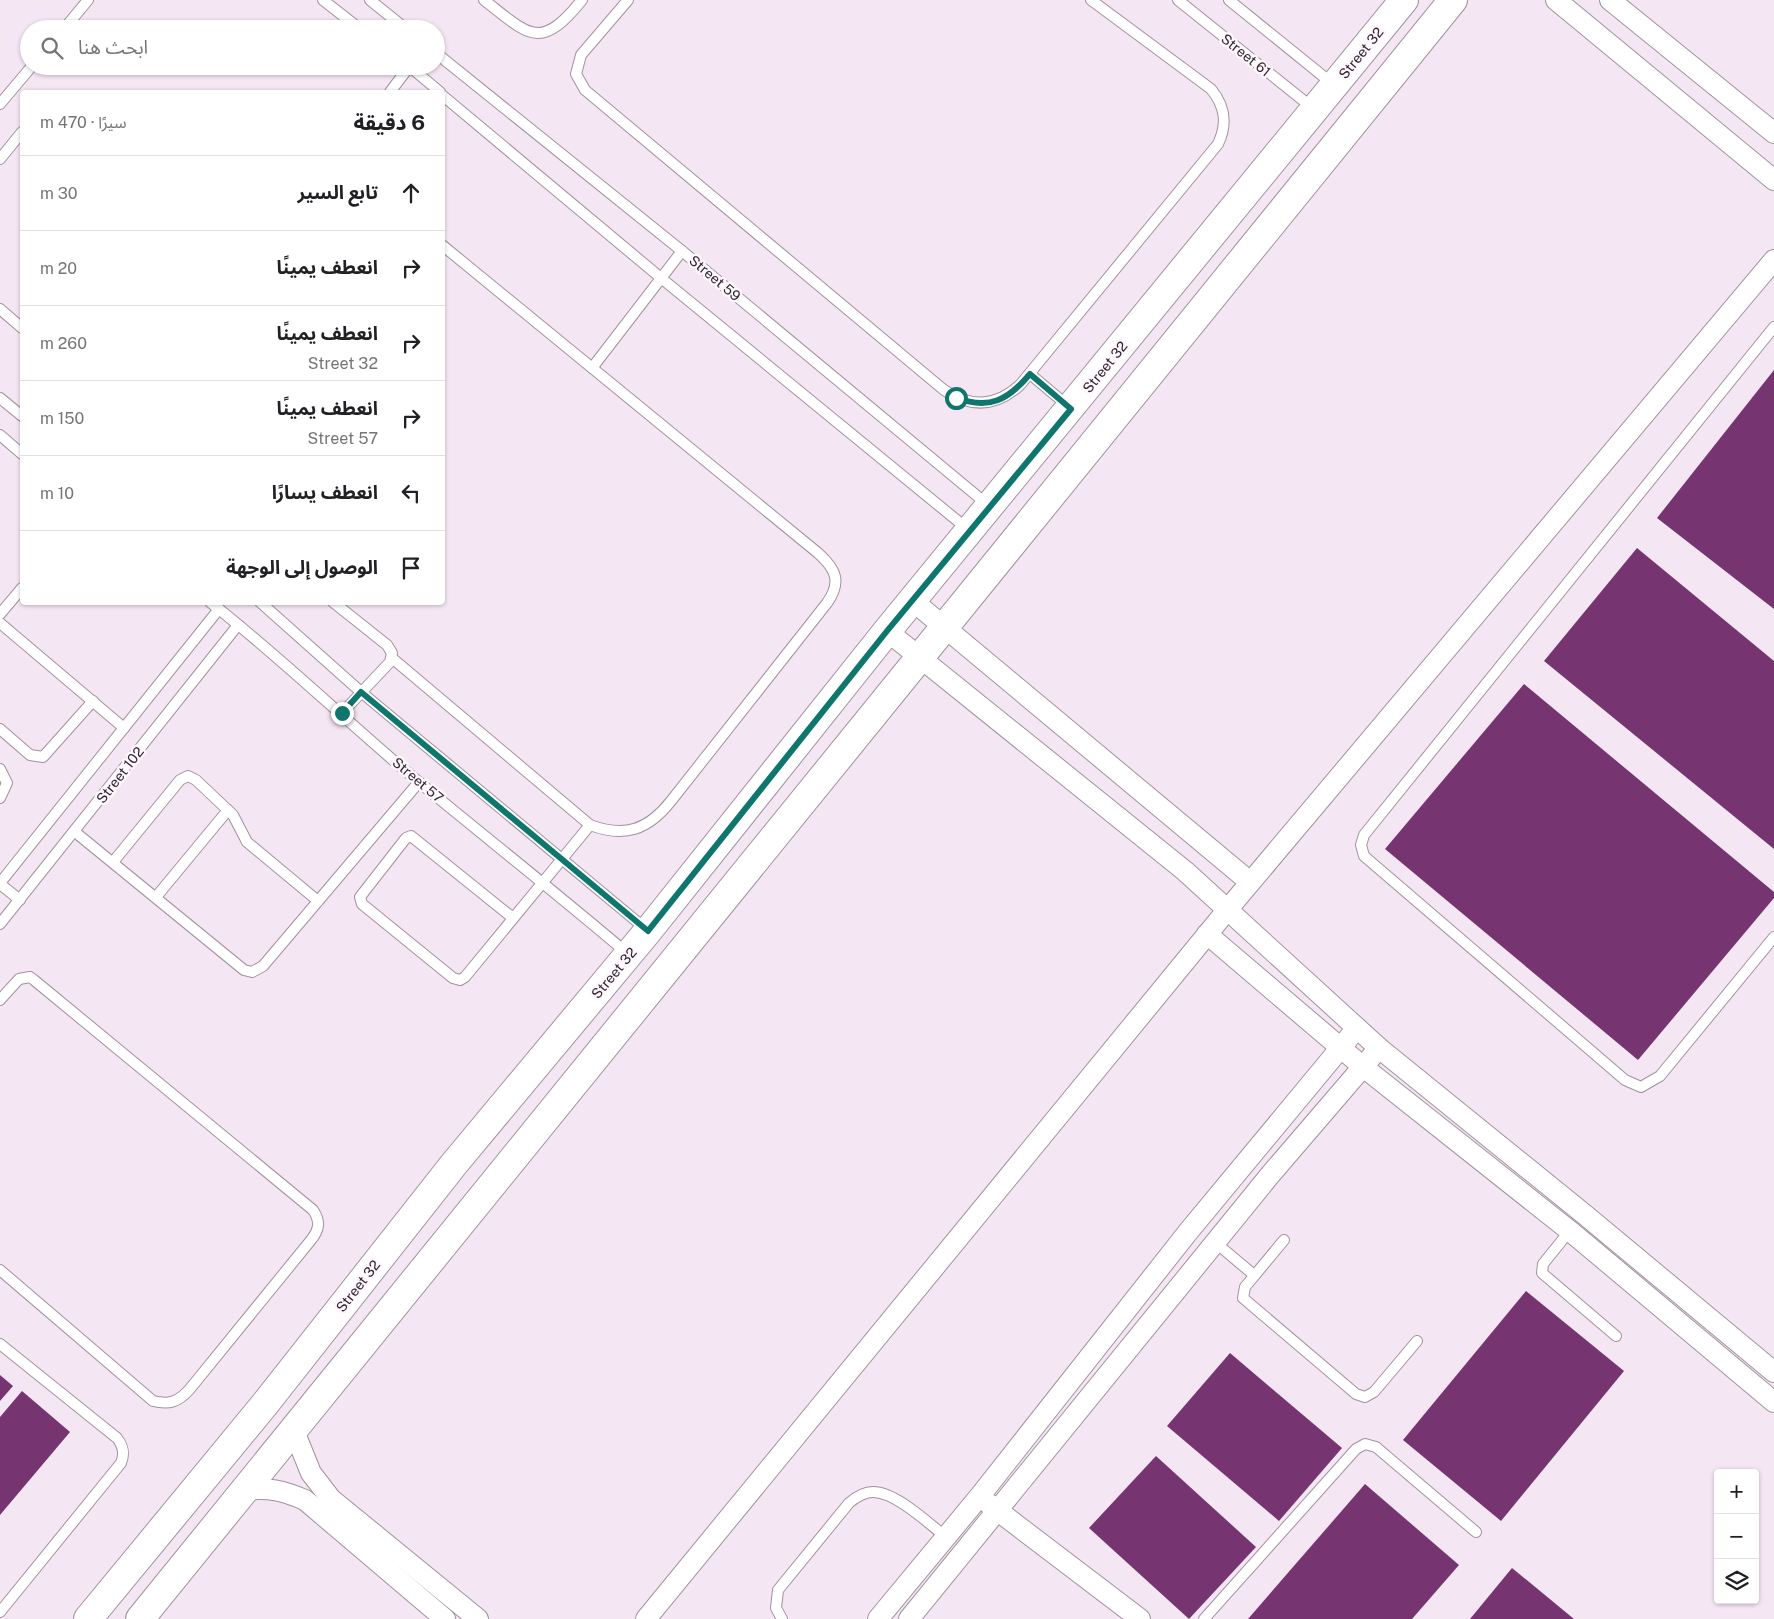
<!DOCTYPE html>
<html lang="ar">
<head>
<meta charset="utf-8">
<style>
  body { margin:0; font-family:"Public Sans","Noto Sans Arabic",sans-serif; background:#f2f2f2; color:#202124; direction:rtl }
  .controls { position:absolute; right:15px; bottom:15px; display:grid; overflow:hidden; border-radius:5px; box-shadow:0 1px 4px #0004 }
  .controls button { width:45px; height:45px; display:grid; place-items:center; padding:0; border:0; border-bottom:1px solid #e0e0e0; background:#fff; color:#202124; font:25px sans-serif }
  .stop { position:absolute; width:15px; height:15px; margin:-11px; border:4px solid #0f766e; border-radius:50%; background:#fff }
  .stop.end { background:#0f766e; border-color:#fff; box-shadow:0 1px 5px #0008 }
  .list { margin:0; padding:0; list-style:none }
  h2 { display:flex; justify-content:space-between; align-items:center; height:65px; margin:0; padding:0 20px; font-size:21px }
  h2 small { font-size:16px; font-weight:400; color:#757577 }
  .list li { display:grid; grid-template-columns:32px 1fr auto; gap:15px; align-items:center; box-sizing:border-box; height:75px; padding:0 20px; border-top:1px solid #e0e0e0 }
  .list b { display:block; font-size:19px; white-space:nowrap }
  .list p { margin:0; font-size:16px; white-space:nowrap; color:#757577 }
  .list em { font-size:16px; font-style:normal; color:#757577 }
  .icon { flex:none; width:28px; height:28px; fill:none; stroke:currentColor; stroke-width:2; stroke-linecap:round; stroke-linejoin:round }
  .map { position:relative; flex:none; width:1774px; height:1619px; overflow:hidden; direction:ltr }
  .search { position:absolute; background:#fff; box-shadow:0 1px 4px #0004; left:20px; top:20px; width:425px; height:55px; display:flex; align-items:center; gap:12px; box-sizing:border-box; padding:0 18px; border-radius:28px; color:#757577; font-size:19px }
  .panel { position:absolute; background:#fff; box-shadow:0 1px 4px #0004; left:20px; top:90px; width:425px; height:515px; border-radius:5px; direction:rtl }
  .map>svg:first-child { display:block }
  .building { fill:#763471 }
  .lines { fill:none; stroke-linecap:round; stroke-linejoin:round }
  .lane-casing { stroke:#a1929f; stroke-width:12 }
  .street-casing { stroke:#a1929f; stroke-width:22 }
  .secondary-casing { stroke:#a1929f; stroke-width:30 }
  .lane { stroke:#fff; stroke-width:10 }
  .street { stroke:#fff; stroke-width:20 }
  .secondary { stroke:#fff; stroke-width:28 }
  .route { stroke:#0f766e; stroke-width:6 }
  .labels { text-anchor:middle; stroke-width:5; stroke-linejoin:round; paint-order:stroke }
  .street-label { font-size:14px; fill:#2c272c; stroke:#fff5fd }
</style>
</head>
<body>
<div class="map">
<svg width="1774" height="1619" viewBox="0 0 1774 1619">
  <rect width="100%" height="100%" fill="#f5e6f3"/>
  <g class="building">
    <polygon points="1774,370 1774,609 1657,518"/>
    <polygon points="1637,548 1774,661 1774,849 1544,661"/>
    <polygon points="1524,684 1774,892 1774,898 1638,1060 1385,849"/>
    <polygon points="1526,1291 1624,1371 1501,1521 1403,1440"/>
    <polygon points="1230,1353 1342,1448 1279,1521 1167,1426"/>
    <polygon points="0,1375 13,1386 0,1401"/>
    <polygon points="22,1391 70,1432 0,1515 0,1417"/>
    <polygon points="1156,1456 1256,1547 1189,1619 1089,1528"/>
    <polygon points="1365,1484 1459,1565 1412,1619 1248,1619"/>
    <polygon points="1512,1568 1574,1619 1470,1619"/>
  </g>
  <g class="lines">
    <defs>
      <g id="lane">
        <polyline points="323,0 360,29"/>
        <polyline points="370,0 406,29"/>
        <path d="M484 0C529 35 540 52 582 0"/>
        <path d="M628 0 581 55 576 74 585 90 944 390C971 408 996 407 1020 385L1218 144C1228 123 1225 106 1211 89L1091 0"/>
        <polyline points="1178,0 1314,109"/>
        <polyline points="1229,0 1334,85"/>
        <polyline points="64,29 88,0"/>
        <polyline points="436,53 682,251 988,505"/>
        <polyline points="409,66 440,92"/>
        <polyline points="390,92 409,67"/>
        <polyline points="442,95 661,278 970,531"/>
        <polyline points="0,104 32,66"/>
        <polyline points="0,159 22,132"/>
        <polyline points="0,309 22,328"/>
        <polyline points="1774,327 1364,835 1361,845 1364,856 1625,1080 1641,1087 1660,1076 1774,937"/>
        <polyline points="592,368 682,251"/>
        <polyline points="1030,374 1068,406"/>
        <polyline points="0,398 22,416"/>
        <polyline points="0,435 22,454"/>
        <path d="M210 602C283 659 349 724 420 783 489 840 560 896 628 954"/>
        <polyline points="260,602 361,692 647,930"/>
        <polyline points="333,602 387,645 392,653 390,662 342,713"/>
        <polyline points="0,614 22,588"/>
        <polyline points="0,623 124,728"/>
        <path d="M392 658 590 825C625 838 648 830 671 801L827 603C842 582 836 569 818 553L442 245"/>
        <polyline points="0,729 30,755 43,757 93,701"/>
        <polyline points="0,769 7,783 0,798"/>
        <polyline points="75,832 244,970 252,972 263,966 419,782"/>
        <polyline points="113,862 180,780 188,776 196,780 233,815 247,842 318,901"/>
        <polyline points="0,883 219,609"/>
        <polyline points="0,884 20,900"/>
        <polyline points="156,897 228,810"/>
        <polyline points="513,918 411,836 406,838 360,897 362,904 453,978 460,980 465,977 590,825"/>
        <polyline points="0,924 238,625"/>
        <path d="M0 1000 19 979 30 977 34 980 313 1210C321 1222 319 1230 311 1240L189 1390C178 1402 169 1405 153 1401L0 1270"/>
        <polyline points="1572,1228 1543,1264 1542,1273 1616,1336"/>
        <polyline points="1284,1240 1245,1287 1243,1298 1356,1394 1365,1397 1374,1392 1417,1341"/>
        <polyline points="1216,1243 1254,1275"/>
        <path d="M0 1344 117 1438C123 1446 125 1453 121 1463L0 1612"/>
        <path d="M782 1619 776 1608 778 1590 849 1503C856 1497 864 1492 873 1492 896 1492 928 1523 946 1537"/>
        <polyline points="1204,1619 1356,1449 1365,1444 1376,1447 1476,1532"/>
      </g>
      <g id="street">
        <polyline points="1556,0 1774,180"/>
        <polyline points="1610,0 1774,133"/>
        <polyline points="913,601 1250,882"/>
        <polyline points="887,631 1185,871 1379,1048 1584,1214 1774,1372"/>
        <polyline points="1207,934 1362,1066 1570,1231 1774,1402"/>
        <polyline points="294,1431 311,1473 331,1499 478,1619"/>
        <path d="M246 1490C269 1487 284 1491 305 1500L445 1619"/>
        <polyline points="989,1504 1140,1619"/>
        <polyline points="646,1619 1228,909 1774,260"/>
        <polyline points="878,1619 979,1497 1188,1232 1357,1028"/>
        <polyline points="909,1619 1270,1175 1379,1048"/>
      </g>
      <g id="secondary">
        <polyline points="88,1619 265,1404 454,1164 648,931 887,631 1404,0"/>
        <polyline points="140,1619 1453,0"/>
      </g>
    </defs>
    <use href="#lane" class="lane-casing"/>
    <use href="#street" class="street-casing"/>
    <use href="#secondary" class="secondary-casing"/>
    <use href="#lane" class="lane"/>
    <use href="#street" class="street"/>
    <use href="#secondary" class="secondary"/>
  </g>
  <g class="lines">
    <path class="route" d="M342 713 361 692 648 931 887 631 1071 409 1030 374C1008 400 990 410 956 398"/>
  </g>
  <g class="labels">
    <g class="street-label">
      <text transform="translate(1361 53) rotate(-51)" y="5">Street 32</text>
      <text transform="translate(1246 55) rotate(39)" y="5">Street 61</text>
      <text transform="translate(715 278) rotate(40)" y="5">Street 59</text>
      <text transform="translate(1105 367) rotate(-51)" y="5">Street 32</text>
      <text transform="translate(120 775) rotate(-52)" y="5">Street 102</text>
      <text transform="translate(418 780) rotate(40)" y="5">Street 57</text>
      <text transform="translate(614 973) rotate(-50)" y="5">Street 32</text>
      <text transform="translate(358 1286) rotate(-52)" y="5">Street 32</text>
    </g>
  </g>
</svg>
<div class="controls">
<button>+</button>
<button>−</button>
<button><svg class="icon" aria-label="layers" viewBox="0 0 24 24"><path d="M12 4l9 5-9 5-9-5zM3 14l9 5 9-5"/></svg></button>
</div>
<div class="stop" style="left:956px;top:398px"></div>
<div class="stop end" style="left:342px;top:713px"></div>
<div class="search"><svg class="icon" aria-label="search" viewBox="0 0 24 24"><circle cx="10" cy="10" r="6"/><path d="M15 15l6 6"/></svg>ابحث هنا</div>
<section class="panel">
<h2>6 دقيقة<small>سيرًا · 470 m</small></h2>
<ul class="list">
<li><svg class="icon" aria-label="ahead" viewBox="0 0 24 24"><path d="M12 20V5M6 11l6-6 6 6"/></svg><div><b>تابع السير</b></div><em>30 m</em></li>
<li><svg class="icon" aria-label="right" viewBox="0 0 24 24"><path d="M7 20v-9h11M14 6l5 5-5 5"/></svg><div><b>انعطف يمينًا</b></div><em>20 m</em></li>
<li><svg class="icon" aria-label="right" viewBox="0 0 24 24"><path d="M7 20v-9h11M14 6l5 5-5 5"/></svg><div><b>انعطف يمينًا</b><p>Street 32</p></div><em>260 m</em></li>
<li><svg class="icon" aria-label="right" viewBox="0 0 24 24"><path d="M7 20v-9h11M14 6l5 5-5 5"/></svg><div><b>انعطف يمينًا</b><p>Street 57</p></div><em>150 m</em></li>
<li><svg class="icon" aria-label="left" viewBox="0 0 24 24"><path d="M17 20v-9H6M10 6l-5 5 5 5"/></svg><div><b>انعطف يسارًا</b></div><em>10 m</em></li>
<li><svg class="icon" aria-label="arrive" viewBox="0 0 24 24"><path d="M6 21V4h12l-3 4 3 4H6"/></svg><div><b>الوصول إلى الوجهة</b></div></li>
</ul>
</section>
</div>
</body>
</html>
